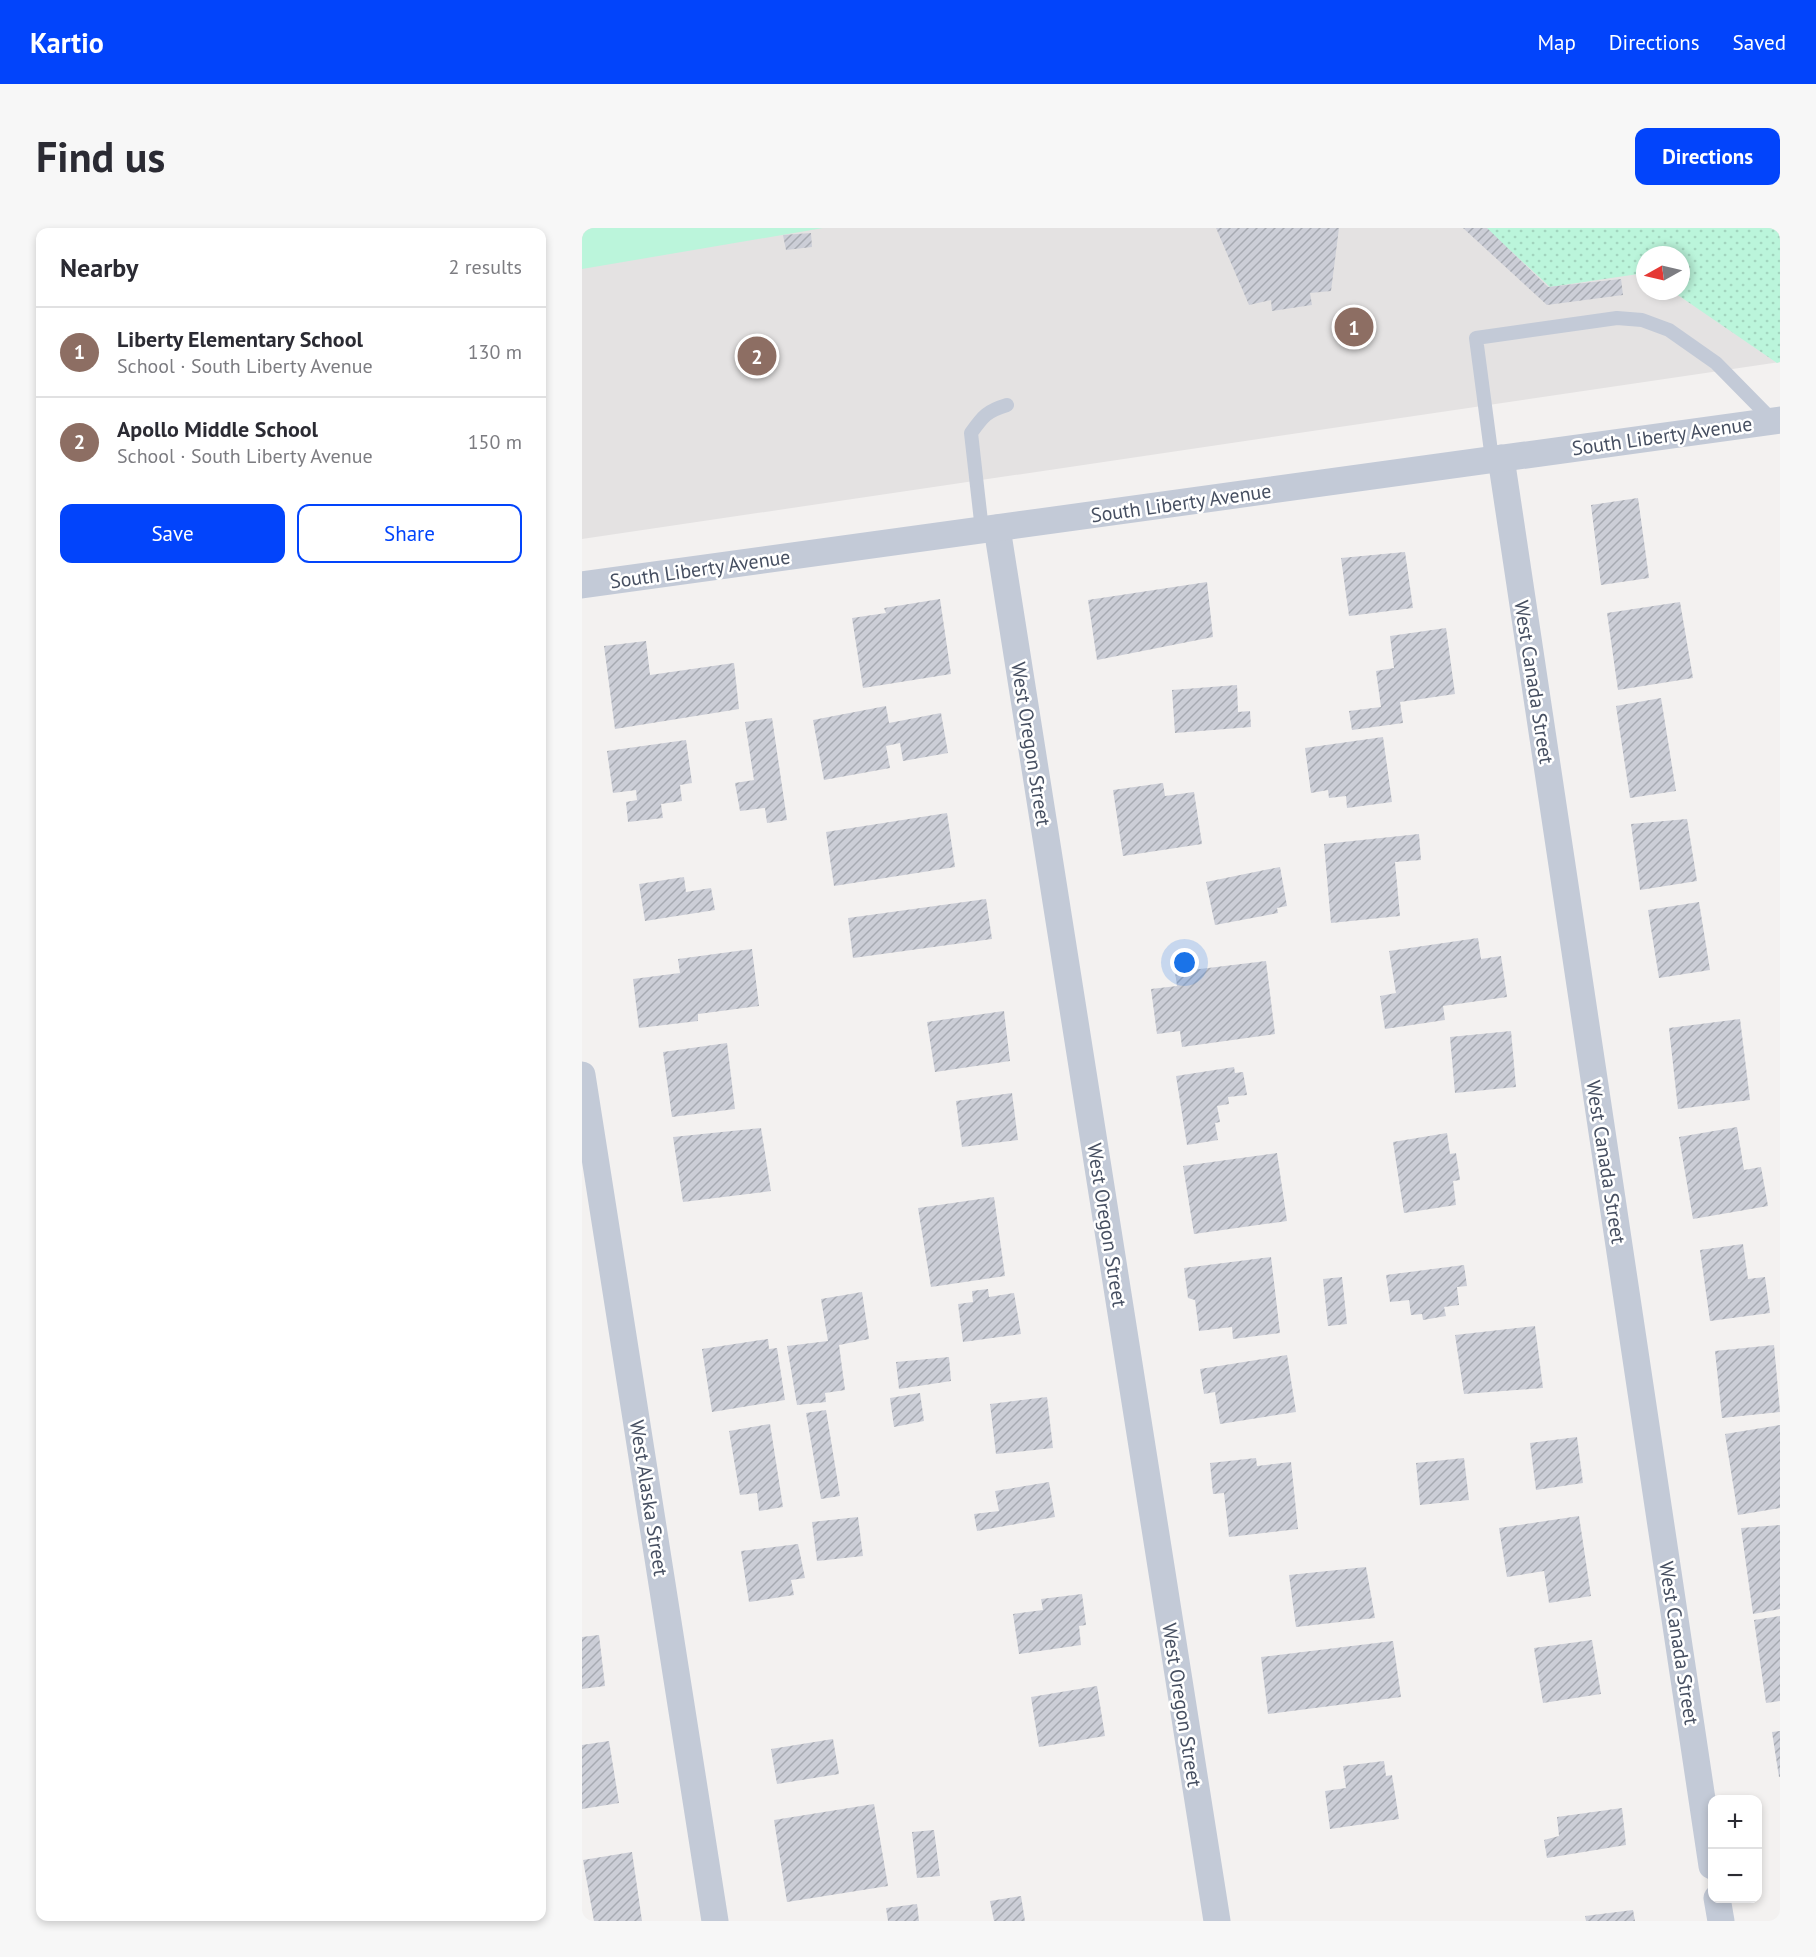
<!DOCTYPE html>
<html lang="en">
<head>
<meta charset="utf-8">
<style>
  body { margin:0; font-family:"PT Sans",sans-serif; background:#f7f7f7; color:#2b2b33 }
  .controls { position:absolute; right:18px; bottom:18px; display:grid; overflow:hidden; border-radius:12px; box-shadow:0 3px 9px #0003 }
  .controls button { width:54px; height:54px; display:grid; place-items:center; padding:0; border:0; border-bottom:2px solid #e1e1e2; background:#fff; color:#2b2b33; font:30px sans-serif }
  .compass { position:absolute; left:1054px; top:18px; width:54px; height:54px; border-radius:50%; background:#fff; box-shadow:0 3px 9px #0003; rotate:262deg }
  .you { position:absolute; left:603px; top:735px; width:21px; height:21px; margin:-15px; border:4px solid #fff; border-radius:50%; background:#1a73e8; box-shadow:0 0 0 9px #1a73e833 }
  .badge { display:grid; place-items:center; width:39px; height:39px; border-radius:50%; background:#0244fb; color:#fff; font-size:20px; font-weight:700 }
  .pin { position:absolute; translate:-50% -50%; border:3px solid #fff; box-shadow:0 2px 6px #0006 }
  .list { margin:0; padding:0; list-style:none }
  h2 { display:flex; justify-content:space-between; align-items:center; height:78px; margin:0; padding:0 24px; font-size:26px }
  h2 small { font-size:20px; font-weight:400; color:#7c7c81 }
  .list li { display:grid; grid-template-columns:39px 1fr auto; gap:18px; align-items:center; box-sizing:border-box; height:90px; padding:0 24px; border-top:2px solid #e1e1e2 }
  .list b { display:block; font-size:22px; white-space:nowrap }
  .list p { margin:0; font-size:20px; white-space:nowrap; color:#7c7c81 }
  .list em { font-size:20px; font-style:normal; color:#7c7c81 }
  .actions { display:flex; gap:12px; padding:18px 24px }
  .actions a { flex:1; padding:14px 0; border:2px solid #0244fb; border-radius:12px; text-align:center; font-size:21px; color:#0244fb }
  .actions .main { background:#0244fb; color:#fff }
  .map { position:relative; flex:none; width:1198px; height:1693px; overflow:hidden; border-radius:12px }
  header { display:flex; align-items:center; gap:36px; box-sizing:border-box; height:84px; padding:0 30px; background:#0244fb; color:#fff }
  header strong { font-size:28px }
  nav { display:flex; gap:33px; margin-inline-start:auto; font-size:21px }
  .intro { display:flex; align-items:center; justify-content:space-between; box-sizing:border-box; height:144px; padding:0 36px }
  h1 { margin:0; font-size:42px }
  .button { padding:15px 27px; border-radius:12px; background:#0244fb; color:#fff; font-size:21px; font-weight:700 }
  main { display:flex; gap:36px; padding:0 36px }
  aside { flex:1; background:#fff; border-radius:12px; box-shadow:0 3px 9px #0003 }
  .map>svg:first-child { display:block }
  .education { fill:#e4e2e2; fill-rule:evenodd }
  .park { fill:url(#park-dots) }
  .garden { fill:#bbf5db }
  .building { fill:url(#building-hatch) }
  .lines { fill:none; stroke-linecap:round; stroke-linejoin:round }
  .service { stroke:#c3cad7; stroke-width:14 }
  .minor { stroke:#c3cad7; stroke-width:27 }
  .labels { text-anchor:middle; stroke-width:5; stroke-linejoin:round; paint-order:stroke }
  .street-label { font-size:20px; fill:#464f61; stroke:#fff }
</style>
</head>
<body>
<header>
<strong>Kartio</strong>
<nav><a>Map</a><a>Directions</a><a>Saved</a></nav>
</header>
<div class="intro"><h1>Find us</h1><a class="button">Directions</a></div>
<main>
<aside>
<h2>Nearby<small>2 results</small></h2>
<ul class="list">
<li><span class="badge" style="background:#8d6e63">1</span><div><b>Liberty Elementary School</b><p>School · South Liberty Avenue</p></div><em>130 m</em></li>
<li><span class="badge" style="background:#8d6e63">2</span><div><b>Apollo Middle School</b><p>School · South Liberty Avenue</p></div><em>150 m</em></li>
</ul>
<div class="actions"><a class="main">Save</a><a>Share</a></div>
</aside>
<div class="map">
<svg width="1198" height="1693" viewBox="0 0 1198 1693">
  <defs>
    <pattern id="park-dots" width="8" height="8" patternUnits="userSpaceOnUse" patternTransform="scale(1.5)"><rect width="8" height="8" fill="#bbf5db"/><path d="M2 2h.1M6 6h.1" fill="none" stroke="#a2d4be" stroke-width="1.8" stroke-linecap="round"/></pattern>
    <pattern id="building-hatch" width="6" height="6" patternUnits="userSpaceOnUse" patternTransform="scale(1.5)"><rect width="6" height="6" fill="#ccced7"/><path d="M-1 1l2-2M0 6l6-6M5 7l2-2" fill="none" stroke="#a7aab2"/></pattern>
  </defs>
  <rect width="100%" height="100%" fill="#f3f1f0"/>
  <path class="education" d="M0 0H1198V134L0 311ZM1063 27H1099V63H1063Z"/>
  <polygon class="park" points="904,0 1198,0 1198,134 1195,135 1090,63 1099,63 1099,27 1063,27 1063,45 968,59"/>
  <polygon class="garden" points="0,0 241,0 0,41"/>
  <g class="building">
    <polygon points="634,0 757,0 749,63 728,65 730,77 690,83 689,72 667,77"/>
    <polygon points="881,0 905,0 966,59 1039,51 1041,67 965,77"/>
    <polygon points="229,5 230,19 204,22 201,7"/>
    <polygon points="1056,270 1067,350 1019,357 1009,277"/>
    <polygon points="823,324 831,380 767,388 759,330"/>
    <polygon points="625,354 631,409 515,432 506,372"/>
    <polygon points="358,371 369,446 281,460 270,390 304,385 302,380"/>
    <polygon points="1098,374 1111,450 1036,462 1025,385"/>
    <polygon points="864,400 873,466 818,474 821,495 770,502 767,483 799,479 794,443 812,440 808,408"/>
    <polygon points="64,413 68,447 152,435 157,481 33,501 22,418"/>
    <polygon points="655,457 656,484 668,483 669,499 593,505 590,462"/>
    <polygon points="1079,470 1094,563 1048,570 1034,478"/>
    <polygon points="304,478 307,495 359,485 366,525 321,533 318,515 304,518 308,540 242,552 231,492"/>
    <polygon points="190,490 205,592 185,595 183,580 158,583 153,555 172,552 163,494"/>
    <polygon points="801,509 810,574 765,580 764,568 747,570 746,562 729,565 723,520"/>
    <polygon points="104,512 110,555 98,557 100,573 79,576 81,590 46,594 44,574 55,572 54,562 31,565 25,523"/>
    <polygon points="581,555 583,568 612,564 620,616 541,628 531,562"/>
    <polygon points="365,585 373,639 252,658 244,604"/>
    <polygon points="1105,591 1115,653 1058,662 1049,596"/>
    <polygon points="837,606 839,632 813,634 818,688 749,695 742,616"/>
    <polygon points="698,639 705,678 695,680 696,685 633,697 624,654"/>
    <polygon points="102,649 104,664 129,660 133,682 63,693 57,656"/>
    <polygon points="404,671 410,711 271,730 266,690"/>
    <polygon points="1117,674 1128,742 1077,750 1066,682"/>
    <polygon points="896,710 899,731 919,728 925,769 861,778 863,792 803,801 798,768 814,765 807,723"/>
    <polygon points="170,721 177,778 116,786 116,793 57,800 51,751 98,745 96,731"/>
    <polygon points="684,733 693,806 600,819 598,803 575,806 569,761 595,758 593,744"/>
    <polygon points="422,783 428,833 353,844 345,794"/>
    <polygon points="1158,791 1168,872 1096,881 1087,800"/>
    <polygon points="929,803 934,859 873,865 868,809"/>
    <polygon points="145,815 153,881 90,889 81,824"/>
    <polygon points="652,839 653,845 661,844 665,867 646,869 647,876 635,878 638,894 633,895 636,912 605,917 594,848"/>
    <polygon points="430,865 436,912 380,919 374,873"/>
    <polygon points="1155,899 1162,942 1179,939 1186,978 1111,991 1097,909"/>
    <polygon points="179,900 189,963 101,974 91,909"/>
    <polygon points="865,905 868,926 874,925 878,952 871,953 874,977 822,985 811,914"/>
    <polygon points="695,925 705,993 612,1006 601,938"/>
    <polygon points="412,969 423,1048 349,1059 336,980"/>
    <polygon points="1161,1016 1166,1051 1183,1049 1188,1085 1128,1093 1118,1022"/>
    <polygon points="689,1029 698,1105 651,1111 650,1099 617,1103 613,1072 606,1070 602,1040"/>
    <polygon points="882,1037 885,1058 875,1059 877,1077 862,1079 864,1088 841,1092 840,1086 829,1087 827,1072 808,1074 804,1047"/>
    <polygon points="760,1049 765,1096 746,1098 741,1051"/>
    <polygon points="406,1061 407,1069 432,1065 439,1106 381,1114 376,1076 391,1074 390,1063"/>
    <polygon points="280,1064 287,1111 257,1117 263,1162 243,1165 244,1174 215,1177 205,1118 246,1113 239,1071"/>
    <polygon points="953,1098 961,1160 882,1166 873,1107"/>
    <polygon points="186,1111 187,1121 195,1120 203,1172 130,1184 120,1121"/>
    <polygon points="1192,1117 1198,1184 1140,1190 1133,1123"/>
    <polygon points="705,1127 714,1184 638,1196 633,1164 622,1166 618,1141"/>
    <polygon points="367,1129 369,1153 317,1161 314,1134"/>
    <polygon points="338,1165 342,1193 312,1199 308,1170"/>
    <polygon points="465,1169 471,1220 414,1226 408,1176"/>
    <polygon points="244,1182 258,1268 239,1271 224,1185"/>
    <polygon points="188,1196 201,1279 177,1283 175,1265 158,1267 147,1203"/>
    <polygon points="1198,1197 1198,1280 1156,1287 1143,1206"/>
    <polygon points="995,1209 1001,1255 954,1262 948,1215"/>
    <polygon points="674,1230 675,1238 709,1234 716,1301 647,1309 642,1265 631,1266 628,1235"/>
    <polygon points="882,1230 887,1272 838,1277 834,1235"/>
    <polygon points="467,1254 473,1289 395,1303 392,1286 417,1283 413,1263"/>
    <polygon points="997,1288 1009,1368 967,1375 962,1343 925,1349 917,1300"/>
    <polygon points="276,1289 281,1328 235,1333 230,1294"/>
    <polygon points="1198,1297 1198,1381 1171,1386 1159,1300"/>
    <polygon points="216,1316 223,1350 209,1352 212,1367 167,1374 159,1323"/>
    <polygon points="784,1339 793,1390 714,1399 707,1347"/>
    <polygon points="500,1366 504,1397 497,1398 499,1417 437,1426 431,1386 461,1382 459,1371"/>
    <polygon points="1198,1388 1198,1473 1184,1475 1172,1392"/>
    <polygon points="17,1407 23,1458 0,1461 0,1409"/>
    <polygon points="1010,1412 1019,1466 961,1475 952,1420"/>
    <polygon points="811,1413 819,1469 686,1486 679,1429"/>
    <polygon points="515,1458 523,1508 457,1519 449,1469"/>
    <polygon points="1198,1503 1198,1549 1197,1549 1190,1504"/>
    <polygon points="251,1511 257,1546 195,1556 189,1521"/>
    <polygon points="27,1513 37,1575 0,1581 0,1517"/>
    <polygon points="802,1533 804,1548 810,1547 817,1591 748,1601 743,1563 764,1560 761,1538"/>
    <polygon points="292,1576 306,1658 205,1674 192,1592"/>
    <polygon points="1040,1580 1044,1617 965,1630 962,1612 977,1608 975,1589"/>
    <polygon points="352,1602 358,1648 335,1650 330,1604"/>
    <polygon points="50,1624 60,1693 12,1693 1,1632"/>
    <polygon points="439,1668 443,1693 412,1693 408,1673"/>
    <polygon points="335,1676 337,1693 306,1693 304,1680"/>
    <polygon points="1051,1682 1053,1693 1004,1693 1003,1688"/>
  </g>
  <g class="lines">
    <g class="service">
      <polyline points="910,231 894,110 1035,90 1060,92 1087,102 1134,135 1191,193"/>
      <path d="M400 302 389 205C401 188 405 183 425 177"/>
    </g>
    <g class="minor">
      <polyline points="919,230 1130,1638"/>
      <polyline points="415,300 635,1693"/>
      <polyline points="0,357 1198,192"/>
      <polyline points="0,847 133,1693"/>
      <polyline points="1135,1670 1139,1693"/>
    </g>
  </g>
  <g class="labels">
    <g class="street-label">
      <text transform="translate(1080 208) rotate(-8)" y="7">South Liberty Avenue</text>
      <text transform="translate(599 275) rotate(-8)" y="7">South Liberty Avenue</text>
      <text transform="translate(118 341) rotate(-8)" y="7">South Liberty Avenue</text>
      <text transform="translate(952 454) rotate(81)" y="7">West Canada Street</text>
      <text transform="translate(449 516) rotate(81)" y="7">West Oregon Street</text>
      <text transform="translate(1024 934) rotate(81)" y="7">West Canada Street</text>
      <text transform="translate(525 997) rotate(81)" y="7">West Oregon Street</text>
      <text transform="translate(67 1270) rotate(81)" y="7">West Alaska Street</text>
      <text transform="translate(1097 1415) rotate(81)" y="7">West Canada Street</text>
      <text transform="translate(600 1477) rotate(81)" y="7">West Oregon Street</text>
    </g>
  </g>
</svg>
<div class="controls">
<button>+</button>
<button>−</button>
</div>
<svg class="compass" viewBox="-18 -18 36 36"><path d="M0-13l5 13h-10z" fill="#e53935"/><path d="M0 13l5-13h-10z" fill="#7c7c81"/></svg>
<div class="you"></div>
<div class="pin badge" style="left:772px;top:99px;background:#8d6e63">1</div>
<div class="pin badge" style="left:175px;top:128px;background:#8d6e63">2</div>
</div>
</main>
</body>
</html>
